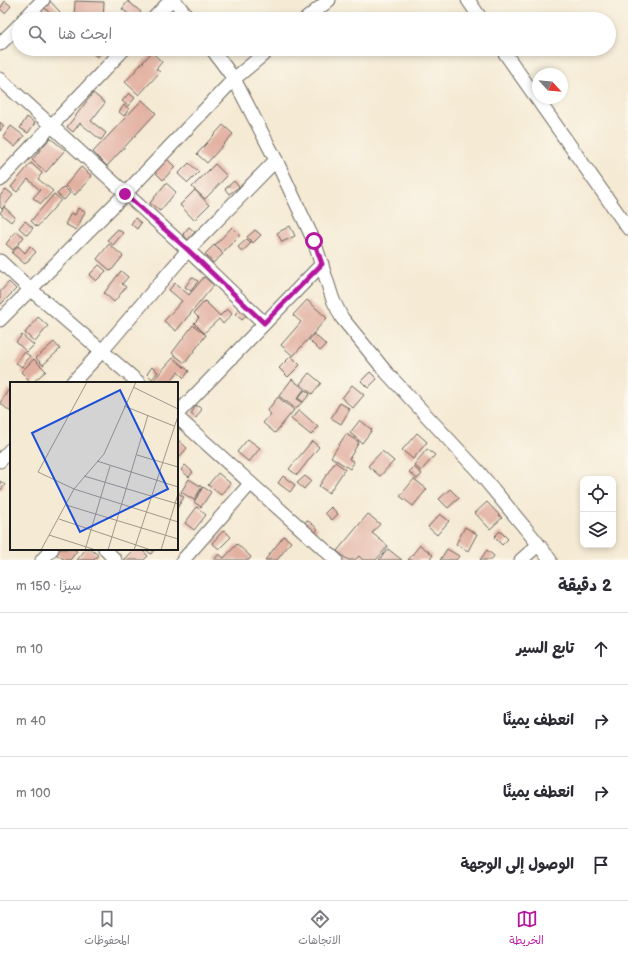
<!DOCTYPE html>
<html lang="ar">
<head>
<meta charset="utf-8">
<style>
  body { margin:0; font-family:"Balsamiq Sans","Playpen Sans Arabic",sans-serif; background:#f2f2f3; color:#2b2b33; direction:rtl }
  .controls { position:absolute; right:12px; bottom:12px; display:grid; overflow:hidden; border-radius:8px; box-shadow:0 2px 6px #0003 }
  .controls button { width:36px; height:36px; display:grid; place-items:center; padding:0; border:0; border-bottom:1px solid #e1e1e2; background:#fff; color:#2b2b33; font:20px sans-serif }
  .compass { position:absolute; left:532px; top:68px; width:36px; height:36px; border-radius:50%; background:#fff; box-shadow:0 2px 6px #0003; rotate:116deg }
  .stop { position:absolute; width:12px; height:12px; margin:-9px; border:3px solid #b5179e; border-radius:50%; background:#fff }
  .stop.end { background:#b5179e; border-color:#fff; box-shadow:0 1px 4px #0008 }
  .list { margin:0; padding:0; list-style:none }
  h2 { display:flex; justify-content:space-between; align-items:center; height:52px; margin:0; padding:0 16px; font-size:17px }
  h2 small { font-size:13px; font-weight:400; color:#7c7c81 }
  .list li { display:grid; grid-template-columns:26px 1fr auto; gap:12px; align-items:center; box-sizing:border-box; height:72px; padding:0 16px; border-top:1px solid #e1e1e2 }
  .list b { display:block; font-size:15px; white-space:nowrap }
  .list em { font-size:13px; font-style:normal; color:#7c7c81 }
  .icon { flex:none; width:22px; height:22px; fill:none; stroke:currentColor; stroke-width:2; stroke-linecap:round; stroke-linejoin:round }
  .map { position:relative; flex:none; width:628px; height:560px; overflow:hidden; direction:ltr }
  .search { position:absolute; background:#fff; box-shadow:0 2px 6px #0003; left:12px; right:12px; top:12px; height:44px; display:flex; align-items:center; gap:10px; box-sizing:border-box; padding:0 14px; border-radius:22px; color:#7c7c81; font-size:15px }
  .sheet { height:340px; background:#fff }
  nav { display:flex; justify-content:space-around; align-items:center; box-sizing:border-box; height:56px; border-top:1px solid #e1e1e2; background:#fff; font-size:11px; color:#7c7c81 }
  nav a { display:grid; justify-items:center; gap:2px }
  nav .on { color:#b5179e }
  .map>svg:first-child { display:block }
  .building { fill:#e2b0a1 }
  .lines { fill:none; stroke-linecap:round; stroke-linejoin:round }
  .street-casing { stroke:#68645c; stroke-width:15 }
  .street { stroke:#fff; stroke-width:13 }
  .route { stroke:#b5179e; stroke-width:5 }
  .inset-road { fill:none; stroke:#9e988a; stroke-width:1 }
  .view { fill:#1d4ed8; fill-opacity:0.15; stroke:#1d4ed8; stroke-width:2 }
  .inset-edge { fill:none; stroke:#1c1c1c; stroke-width:2 }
</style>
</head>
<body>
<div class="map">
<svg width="628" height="560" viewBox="0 0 628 560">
  <rect width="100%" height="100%" fill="#fbf7ec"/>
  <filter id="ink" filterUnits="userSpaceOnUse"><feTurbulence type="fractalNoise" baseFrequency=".025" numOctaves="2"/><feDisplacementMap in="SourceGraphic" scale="8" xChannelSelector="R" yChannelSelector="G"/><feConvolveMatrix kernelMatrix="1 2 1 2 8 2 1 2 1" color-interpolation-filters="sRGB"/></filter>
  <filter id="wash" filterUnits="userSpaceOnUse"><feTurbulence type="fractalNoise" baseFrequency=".012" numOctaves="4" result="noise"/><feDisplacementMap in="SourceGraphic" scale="16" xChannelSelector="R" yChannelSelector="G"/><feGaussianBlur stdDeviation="0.9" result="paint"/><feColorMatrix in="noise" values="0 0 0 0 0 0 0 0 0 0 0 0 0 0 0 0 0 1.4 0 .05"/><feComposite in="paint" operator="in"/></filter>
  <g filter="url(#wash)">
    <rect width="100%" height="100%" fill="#f5ead4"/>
    <g id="blocks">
      <g class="building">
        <polygon points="5,1 11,6 5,13 0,9"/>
        <polygon points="50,1 60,12 54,18 44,7"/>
        <polygon points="75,1 104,2 103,19 74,19"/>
        <polygon points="128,1 141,12 135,19 122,9"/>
        <polygon points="88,49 101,49 103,51 97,57"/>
        <polygon points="152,52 162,62 156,69 160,72 139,95 125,82"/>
        <polygon points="93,93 105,103 91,121 106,133 101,140 80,123 73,132 67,127"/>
        <polygon points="129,93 135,98 128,106 122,101"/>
        <polygon points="142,100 156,113 107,166 93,152"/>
        <polygon points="124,105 129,109 124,116 119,112"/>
        <polygon points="27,117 35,123 28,133 20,128"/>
        <polygon points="0,122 4,126 0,131"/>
        <polygon points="223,125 233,134 207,163 197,154"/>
        <polygon points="11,126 24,136 15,147 3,137"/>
        <polygon points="50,138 65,150 46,172 32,160"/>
        <polygon points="165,157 175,167 163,180 153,170"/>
        <polygon points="31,163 42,173 38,179 53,191 41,204 33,198 40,190 28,179 17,192 11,187"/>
        <polygon points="189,163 199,172 188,183 178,174"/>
        <polygon points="215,164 227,176 205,199 192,187"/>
        <polygon points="81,167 92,176 75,195 65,186"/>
        <polygon points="234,181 239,187 229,194 225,189"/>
        <polygon points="166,183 176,192 160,211 150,203"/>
        <polygon points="64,187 70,193 64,200 57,194"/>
        <polygon points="6,189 13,195 2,209 0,207 0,196"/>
        <polygon points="195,190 209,205 194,220 180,205"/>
        <polygon points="54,194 61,200 37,227 31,221"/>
        <polygon points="4,207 15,217 11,222 0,213"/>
        <polygon points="78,208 85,212 76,230 65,224 71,213 75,215"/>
        <polygon points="135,218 141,223 137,229 131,224"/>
        <polygon points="25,221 33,228 27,235 19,228"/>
        <polygon points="290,226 295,236 282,242 277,233"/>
        <polygon points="189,227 195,232 188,240 183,234"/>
        <polygon points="232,227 240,235 223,252 215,245"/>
        <polygon points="118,229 123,233 113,245 107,240"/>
        <polygon points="255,230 261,235 253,243 247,237"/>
        <polygon points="16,231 24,237 13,250 6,244"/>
        <polygon points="247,239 251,243 242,252 238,247"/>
        <polygon points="109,244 123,256 111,271 97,259"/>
        <polygon points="214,245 223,254 213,263 205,254"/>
        <polygon points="18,246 25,253 30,246 36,252 25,264 12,253"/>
        <polygon points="99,265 106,271 96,281 89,275"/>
        <polygon points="121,271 128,277 122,284 126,287 114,302 104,293"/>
        <polygon points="192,277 198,281 191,291 185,287"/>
        <polygon points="204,277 214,285 176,331 164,321 182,301 169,290 175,283 189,295"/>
        <polygon points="9,282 16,289 0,305 0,292"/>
        <polygon points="307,300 327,318 293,356 281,345 301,322 293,315"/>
        <polygon points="205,301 220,316 227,309 232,314 223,324 219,319 204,333 194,323 199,318 194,313"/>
        <polygon points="240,309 247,314 242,320 235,314"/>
        <polygon points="38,317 48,326 35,342 25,333"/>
        <polygon points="193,325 206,335 185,363 172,353"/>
        <polygon points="314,334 326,345 320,351 309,340"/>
        <polygon points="22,335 34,345 27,352 16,342"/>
        <polygon points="54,342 60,349 43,365 36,358"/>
        <polygon points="24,352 30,356 22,367 16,363"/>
        <polygon points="291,356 300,365 288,377 279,368"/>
        <polygon points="173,358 189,371 184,378 178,372 169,383 151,383"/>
        <polygon points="34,359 46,371 32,383 21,372"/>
        <polygon points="152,367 158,372 152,379 147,374"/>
        <polygon points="370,372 377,379 368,388 361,381"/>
        <polygon points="309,373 321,383 312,394 300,384"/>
        <polygon points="292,379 304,389 297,399 302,402 296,409 279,396"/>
        <polygon points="352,385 364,395 353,408 342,398"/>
        <polygon points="9,389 11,390 11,412 0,403"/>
        <polygon points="305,390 310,394 303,402 298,398"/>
        <polygon points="278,397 294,410 275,433 263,423 271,414 267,411"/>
        <polygon points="340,403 350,409 341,424 331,418"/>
        <polygon points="196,405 202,409 196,418 191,414"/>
        <polygon points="299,410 318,427 311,435 291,419"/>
        <polygon points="360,420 372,430 362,443 350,433"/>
        <polygon points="417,433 427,442 413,459 402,450"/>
        <polygon points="346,434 359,442 349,459 354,462 350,469 331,457"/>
        <polygon points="177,439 187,448 177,460"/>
        <polygon points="248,439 260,448 249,462 237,452"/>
        <polygon points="312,441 319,447 297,475 289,469"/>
        <polygon points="427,449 435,455 421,471 414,465"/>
        <polygon points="382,451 394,461 380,476 368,466"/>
        <polygon points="335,462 345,469 329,493 319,486"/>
        <polygon points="185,465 193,472 189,477 181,470"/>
        <polygon points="414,467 422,474 417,479 409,472"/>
        <polygon points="218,473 230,483 221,495 208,485"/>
        <polygon points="283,476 295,485 290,492 278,483"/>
        <polygon points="305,476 311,481 304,489 297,483"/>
        <polygon points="189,479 202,487 194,500 181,492"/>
        <polygon points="414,479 427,489 413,506 400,496"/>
        <polygon points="0,481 5,485 0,491"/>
        <polygon points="203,487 211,492 201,507 194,502"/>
        <polygon points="450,489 459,498 448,508 439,499"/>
        <polygon points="177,492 184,497 177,508"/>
        <polygon points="487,502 502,518 490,529 475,513"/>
        <polygon points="197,507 206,515 194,530 185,523"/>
        <polygon points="331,507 338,514 332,520 325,513"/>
        <polygon points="368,514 380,524 372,533 388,546 376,560 363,560 359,556 355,560 348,560 337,551"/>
        <polygon points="440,514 449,521 437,535 428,527"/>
        <polygon points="307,520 318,529 312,536 301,527"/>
        <polygon points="465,527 477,534 468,551 456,544"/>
        <polygon points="224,530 231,537 219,549 212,543"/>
        <polygon points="500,531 508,539 502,545 494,537"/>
        <polygon points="284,536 291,542 277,560 265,560"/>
        <polygon points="237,544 251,557 249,560 214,560 219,554 224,558"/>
        <polygon points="420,545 433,555 429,560 408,560"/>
        <polygon points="60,549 73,549 77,551 70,560 65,560 56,554"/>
        <polygon points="86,549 90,549 98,555 94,560 77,560"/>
        <polygon points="135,549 141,549 148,556 144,560 124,560"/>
        <polygon points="145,549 155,549 151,554"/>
        <polygon points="388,549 402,560 379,560"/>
        <polygon points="447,549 459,556 456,560 440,560"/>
        <polygon points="487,550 494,556 491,560 480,560"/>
      </g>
    </g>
  </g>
  <g filter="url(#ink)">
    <use href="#blocks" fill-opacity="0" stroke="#68645c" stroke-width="1"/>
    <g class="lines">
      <defs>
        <g id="street">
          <polyline points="174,0 189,19"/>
          <polyline points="468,0 481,19"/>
          <polyline points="24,19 43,0"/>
          <polyline points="153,19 171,0"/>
          <polyline points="306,19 329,0"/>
          <polyline points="0,44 19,25"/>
          <polyline points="212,49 234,79 276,160 314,241 333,300 342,318 386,372 478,471 535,540 550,560"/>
          <polyline points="502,49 628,228"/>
          <polyline points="0,79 188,250 264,323"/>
          <polyline points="0,180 124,49"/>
          <polyline points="0,261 30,289 139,383"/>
          <polyline points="0,320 125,194 234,79 270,49"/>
          <polyline points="72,383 102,351 188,250 276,160"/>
          <polyline points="177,414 322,264"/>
          <polyline points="177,417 336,560"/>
          <polyline points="0,461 11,449"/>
          <polyline points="105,549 115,560"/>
          <polyline points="42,560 52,549"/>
          <polyline points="183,560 250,484"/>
          <polyline points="521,560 538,545"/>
        </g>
      </defs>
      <use href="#street" class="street-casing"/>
      <use href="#street" class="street"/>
    </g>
  </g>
  <g class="lines" filter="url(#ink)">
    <polyline class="route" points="125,194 188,250 264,323 322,264 314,241"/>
  </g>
  <g transform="translate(10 382)">
    <rect width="168" height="168" fill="#f5ead4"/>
    <path class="inset-road" d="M77 0 28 90 64 107 168 140M123 5 168 27M114 24 164 44M127 73 168 85M87 79 168 105M74 94 168 122M56 123 168 157M49 137 141 168M39 153 86 168M31 168 64 107 94 72 126 0M75 168 100 84M98 168 138 33M124 168 168 34M151 168 168 112"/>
    <path class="view" d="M110 8 158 107 70 150 22 51Z"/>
    <rect width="168" height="168" class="inset-edge"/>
  </g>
</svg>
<div class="controls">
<button><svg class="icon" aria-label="locate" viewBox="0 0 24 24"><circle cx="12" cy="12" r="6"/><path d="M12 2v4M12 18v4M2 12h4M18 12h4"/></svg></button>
<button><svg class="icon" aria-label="layers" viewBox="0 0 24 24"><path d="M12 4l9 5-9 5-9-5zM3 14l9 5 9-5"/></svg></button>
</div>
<svg class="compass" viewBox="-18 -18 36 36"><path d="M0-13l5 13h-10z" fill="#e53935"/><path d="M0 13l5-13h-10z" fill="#7c7c81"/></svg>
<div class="stop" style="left:314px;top:241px"></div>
<div class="stop end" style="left:125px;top:194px"></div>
<div class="search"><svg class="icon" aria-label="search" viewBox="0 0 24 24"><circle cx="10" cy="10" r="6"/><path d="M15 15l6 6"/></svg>ابحث هنا</div>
</div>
<section class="sheet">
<h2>2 دقيقة<small>سيرًا · 150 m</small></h2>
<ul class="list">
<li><svg class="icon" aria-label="ahead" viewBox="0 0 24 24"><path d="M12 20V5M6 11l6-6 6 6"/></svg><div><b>تابع السير</b></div><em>10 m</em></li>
<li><svg class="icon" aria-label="right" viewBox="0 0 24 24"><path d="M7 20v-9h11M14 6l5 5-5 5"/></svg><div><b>انعطف يمينًا</b></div><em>40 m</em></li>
<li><svg class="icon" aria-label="right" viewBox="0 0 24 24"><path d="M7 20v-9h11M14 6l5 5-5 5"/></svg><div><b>انعطف يمينًا</b></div><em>100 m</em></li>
<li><svg class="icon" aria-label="arrive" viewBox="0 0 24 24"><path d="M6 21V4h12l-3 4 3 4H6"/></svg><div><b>الوصول إلى الوجهة</b></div></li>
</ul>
</section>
<nav>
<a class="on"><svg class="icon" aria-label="map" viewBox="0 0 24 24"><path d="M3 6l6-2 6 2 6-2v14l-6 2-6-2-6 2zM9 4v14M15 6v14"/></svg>الخريطة</a>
<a><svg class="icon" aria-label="directions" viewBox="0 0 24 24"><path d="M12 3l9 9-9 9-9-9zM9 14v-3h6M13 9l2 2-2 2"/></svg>الاتجاهات</a>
<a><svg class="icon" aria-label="saved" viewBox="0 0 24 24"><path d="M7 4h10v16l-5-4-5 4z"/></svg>المحفوظات</a>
</nav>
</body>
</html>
